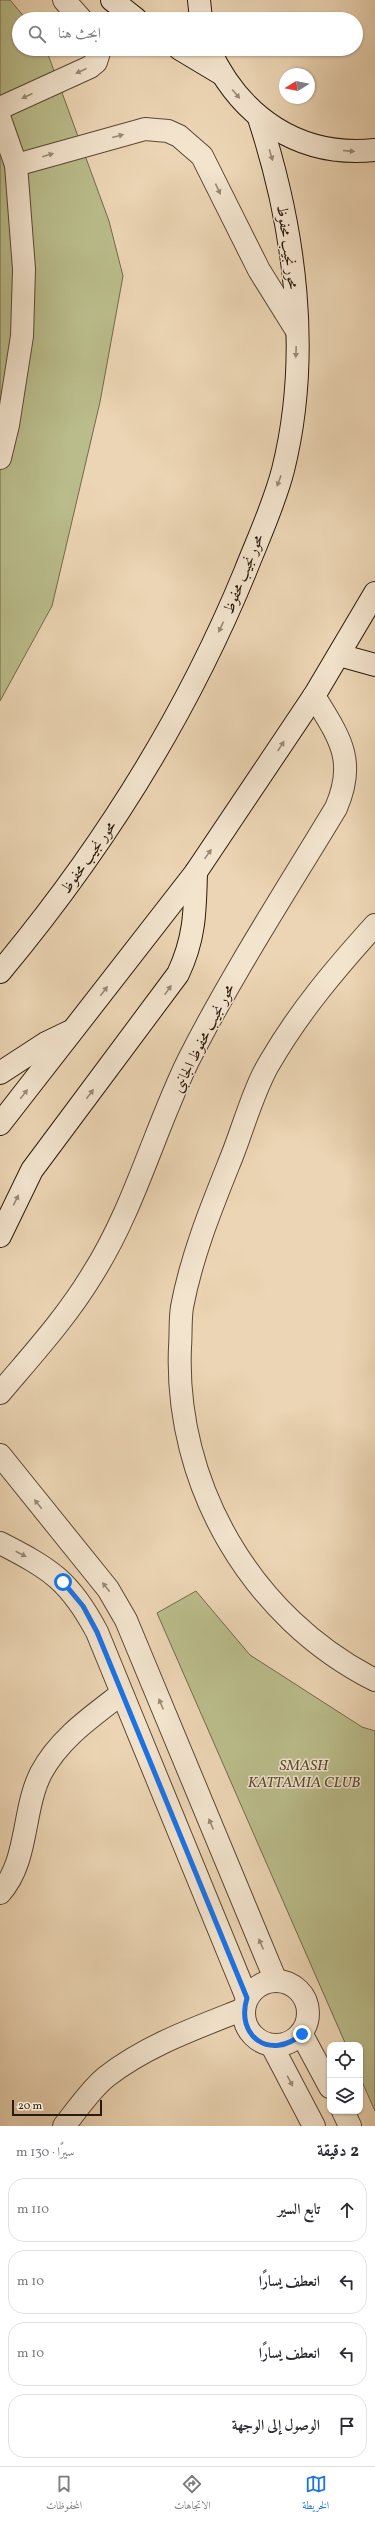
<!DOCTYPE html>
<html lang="ar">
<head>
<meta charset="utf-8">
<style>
  body { margin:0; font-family:Vollkorn,Amiri,serif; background:#f7f7f7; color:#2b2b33; direction:rtl }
  .controls { position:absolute; right:12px; bottom:12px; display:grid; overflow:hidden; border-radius:8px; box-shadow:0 1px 3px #0004 }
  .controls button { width:36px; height:36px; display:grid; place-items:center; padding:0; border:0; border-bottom:1px solid #e1e1e2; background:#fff; color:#2b2b33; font:20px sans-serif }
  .compass { position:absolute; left:279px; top:68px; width:36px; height:36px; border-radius:50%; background:#fff; box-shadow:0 1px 3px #0004; rotate:260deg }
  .scale { position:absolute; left:12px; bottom:10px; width:90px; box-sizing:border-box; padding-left:4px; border:2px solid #2b190b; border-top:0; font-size:11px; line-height:14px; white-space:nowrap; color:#2b190b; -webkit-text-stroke:3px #f3e4ce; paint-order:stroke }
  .stop { position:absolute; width:12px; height:12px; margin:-9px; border:3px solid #1a73e8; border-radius:50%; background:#fff }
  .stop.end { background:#1a73e8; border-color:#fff; box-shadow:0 1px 4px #0008 }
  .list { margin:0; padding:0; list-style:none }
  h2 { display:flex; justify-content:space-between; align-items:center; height:52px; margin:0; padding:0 16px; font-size:17px }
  h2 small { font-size:13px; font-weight:400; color:#7c7c81 }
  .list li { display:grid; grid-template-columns:26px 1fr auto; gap:12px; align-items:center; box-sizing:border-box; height:64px; margin:0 8px 8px; padding:0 8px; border:1px solid #e1e1e2; border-radius:16px }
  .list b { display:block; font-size:15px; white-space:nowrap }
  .list em { font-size:13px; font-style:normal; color:#7c7c81 }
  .icon { flex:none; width:22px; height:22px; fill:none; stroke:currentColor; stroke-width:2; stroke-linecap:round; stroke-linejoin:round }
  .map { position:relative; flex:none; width:375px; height:2126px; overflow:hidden; direction:ltr }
  .search { position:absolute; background:#fff; box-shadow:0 1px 3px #0004; left:12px; right:12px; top:12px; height:44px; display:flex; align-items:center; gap:10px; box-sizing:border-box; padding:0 14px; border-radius:22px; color:#7c7c81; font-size:15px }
  .sheet { height:340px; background:#fff }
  nav { display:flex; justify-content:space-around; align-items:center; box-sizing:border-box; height:56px; border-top:1px solid #e1e1e2; background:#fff; font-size:11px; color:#7c7c81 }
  nav a { display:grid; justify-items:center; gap:2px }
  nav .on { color:#1a73e8 }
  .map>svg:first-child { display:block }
  .green { fill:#babc8b; stroke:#726a4b }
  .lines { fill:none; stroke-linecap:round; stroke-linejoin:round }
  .street-casing { stroke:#5b4835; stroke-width:24 }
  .secondary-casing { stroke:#2b190b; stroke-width:24 }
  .street { stroke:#f3e4ce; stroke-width:22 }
  .secondary { stroke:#f3e4ce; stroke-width:22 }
  .oneway { fill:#998976 }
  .route { stroke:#1a73e8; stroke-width:5 }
  .labels { text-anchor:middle; stroke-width:3; stroke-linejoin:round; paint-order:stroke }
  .street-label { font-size:15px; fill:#2b190b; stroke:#f3e4ce }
  .park-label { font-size:15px; font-style:italic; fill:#564a31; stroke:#f3e4ce }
</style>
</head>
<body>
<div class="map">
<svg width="375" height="2126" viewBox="0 0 375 2126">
  <rect width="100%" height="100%" fill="#ecd5b4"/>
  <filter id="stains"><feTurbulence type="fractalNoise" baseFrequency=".005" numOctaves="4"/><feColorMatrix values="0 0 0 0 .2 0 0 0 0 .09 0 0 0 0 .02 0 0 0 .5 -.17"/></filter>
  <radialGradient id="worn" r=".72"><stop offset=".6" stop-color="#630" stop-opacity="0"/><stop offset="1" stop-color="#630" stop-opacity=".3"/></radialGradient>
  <g class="green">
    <polygon points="0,0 10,0 26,19 19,19 19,49 46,49 109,221 123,276 100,402 52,606 0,701"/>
    <polygon points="196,1591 250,1655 362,1727 375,1731 375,2111 360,2077 360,2045 346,2045 157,1613"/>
  </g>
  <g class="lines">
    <defs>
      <g id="street">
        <polyline points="64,0 81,19"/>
        <polyline points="0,108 90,67 96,62 100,49"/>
        <polyline points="0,119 16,165 24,269 22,336 8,425 0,458"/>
        <polyline points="16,165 145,129 168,131 179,136 202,156 259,270 297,331"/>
        <path d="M375 925C336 968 299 1012 270 1062 255 1086 243 1128 232 1156 212 1206 192 1254 182 1307 180 1320 181 1334 180 1347 174 1485 252 1618 375 1680"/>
        <path d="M0 1393C32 1355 66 1318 92 1275 134 1209 154 1131 188 1061 232 974 286 891 336 808 357 760 339 737 314 696"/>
        <polyline points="0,1455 108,1589 126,1620 276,1981"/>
        <path d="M0 1543C51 1569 70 1581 97 1632L247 1998"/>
        <path d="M0 1893C29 1861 22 1810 41 1773 59 1739 91 1717 121 1694"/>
        <circle cx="276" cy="2013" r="32"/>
        <polyline points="301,2033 330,2087"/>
        <polyline points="272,2046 314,2126"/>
        <polyline points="343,2111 350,2126"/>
        <path d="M64 2126C77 2110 90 2090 106 2077 147 2045 196 2028 244 2009"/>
      </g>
      <g id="secondary">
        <polyline points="112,0 136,19"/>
        <polyline points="199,0 201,19"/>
        <polyline points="180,49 220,73"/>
        <path d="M209 49C240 117 299 158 375 150"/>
        <polyline points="339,655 375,665"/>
        <path d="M0 972C101 851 185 718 245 572 258 539 274 505 283 470 312 354 295 229 259 118"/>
        <polyline points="0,1073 46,1043 69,1032"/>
        <polyline points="0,1124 196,872 314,696 375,593"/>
        <path d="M0 1236 32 1170 178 974C195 938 195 911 196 872"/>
      </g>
    </defs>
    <use href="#street" class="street-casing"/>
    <use href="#secondary" class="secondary-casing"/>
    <use href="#street" class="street"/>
    <use href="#secondary" class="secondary"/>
  </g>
  <defs><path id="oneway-solid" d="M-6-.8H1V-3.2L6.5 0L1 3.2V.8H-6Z"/></defs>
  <g class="oneway">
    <use href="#oneway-solid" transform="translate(81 71) rotate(156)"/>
    <use href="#oneway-solid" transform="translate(236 94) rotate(50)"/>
    <use href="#oneway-solid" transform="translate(27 96) rotate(155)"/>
    <use href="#oneway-solid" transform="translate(118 136) rotate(-15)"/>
    <use href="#oneway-solid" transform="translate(349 151) rotate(5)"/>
    <use href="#oneway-solid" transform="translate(48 155) rotate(-16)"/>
    <use href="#oneway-solid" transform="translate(271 155) rotate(73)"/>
    <use href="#oneway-solid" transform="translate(218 189) rotate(65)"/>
    <use href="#oneway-solid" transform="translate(296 352) rotate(92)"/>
    <use href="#oneway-solid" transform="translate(279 481) rotate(110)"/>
    <use href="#oneway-solid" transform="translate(221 627) rotate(115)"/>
    <use href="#oneway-solid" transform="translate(281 746) rotate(-57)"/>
    <use href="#oneway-solid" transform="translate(208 854) rotate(-55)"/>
    <use href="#oneway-solid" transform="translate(168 990) rotate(-55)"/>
    <use href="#oneway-solid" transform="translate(104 991) rotate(-53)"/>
    <use href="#oneway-solid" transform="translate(24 1094) rotate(-52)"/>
    <use href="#oneway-solid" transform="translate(90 1094) rotate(-53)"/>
    <use href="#oneway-solid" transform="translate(16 1200) rotate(-64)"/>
    <use href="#oneway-solid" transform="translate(38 1504) rotate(-128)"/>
    <use href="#oneway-solid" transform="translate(21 1554) rotate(27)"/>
    <use href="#oneway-solid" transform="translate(106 1587) rotate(-128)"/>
    <use href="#oneway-solid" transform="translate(161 1704) rotate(-113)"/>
    <use href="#oneway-solid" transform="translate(211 1824) rotate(-113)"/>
    <use href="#oneway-solid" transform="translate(261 1944) rotate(-113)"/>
    <use href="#oneway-solid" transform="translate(290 2081) rotate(62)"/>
  </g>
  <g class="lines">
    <path class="route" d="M63 1582 83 1606 97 1632 247 1998C235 2037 271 2061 302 2034"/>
  </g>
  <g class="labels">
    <g class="street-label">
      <text transform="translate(288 247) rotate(82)" y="5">محور نجيب محفوظ</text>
      <text transform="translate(243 574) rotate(-68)" y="5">محور نجيب محفوظ</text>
      <text transform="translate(88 857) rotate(-55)" y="5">محور نجيب محفوظ</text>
      <text transform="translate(203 1038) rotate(-63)" y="5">محور نجيب محفوظ الجانبى</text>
    </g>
    <g class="park-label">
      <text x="304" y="1770">SMASH<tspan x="304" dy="17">KATTAMIA CLUB</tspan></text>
    </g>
  </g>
  <rect width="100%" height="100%" filter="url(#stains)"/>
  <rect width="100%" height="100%" fill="url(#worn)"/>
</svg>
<div class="controls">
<button><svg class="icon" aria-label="locate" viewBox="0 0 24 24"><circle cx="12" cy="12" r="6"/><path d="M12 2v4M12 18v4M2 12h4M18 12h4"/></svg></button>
<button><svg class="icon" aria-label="layers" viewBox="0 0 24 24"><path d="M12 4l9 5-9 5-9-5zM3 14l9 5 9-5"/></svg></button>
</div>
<svg class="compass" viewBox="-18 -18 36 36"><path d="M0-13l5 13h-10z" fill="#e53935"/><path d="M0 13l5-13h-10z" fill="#7c7c81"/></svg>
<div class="scale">20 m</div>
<div class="stop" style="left:63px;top:1582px"></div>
<div class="stop end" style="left:302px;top:2034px"></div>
<div class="search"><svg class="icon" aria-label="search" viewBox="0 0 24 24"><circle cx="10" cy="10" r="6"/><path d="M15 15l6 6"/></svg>ابحث هنا</div>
</div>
<section class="sheet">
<h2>2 دقيقة<small>سيرًا · 130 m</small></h2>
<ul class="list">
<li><svg class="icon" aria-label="ahead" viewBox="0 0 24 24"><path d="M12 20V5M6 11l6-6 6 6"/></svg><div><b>تابع السير</b></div><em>110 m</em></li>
<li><svg class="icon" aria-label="left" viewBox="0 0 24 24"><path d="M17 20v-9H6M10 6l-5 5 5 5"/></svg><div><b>انعطف يسارًا</b></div><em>10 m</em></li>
<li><svg class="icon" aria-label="left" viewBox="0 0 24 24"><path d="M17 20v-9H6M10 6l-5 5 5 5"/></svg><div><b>انعطف يسارًا</b></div><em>10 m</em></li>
<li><svg class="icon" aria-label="arrive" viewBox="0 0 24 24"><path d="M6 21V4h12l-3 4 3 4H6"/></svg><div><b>الوصول إلى الوجهة</b></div></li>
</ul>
</section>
<nav>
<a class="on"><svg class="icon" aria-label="map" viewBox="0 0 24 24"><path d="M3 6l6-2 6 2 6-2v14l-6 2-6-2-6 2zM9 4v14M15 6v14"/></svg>الخريطة</a>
<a><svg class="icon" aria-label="directions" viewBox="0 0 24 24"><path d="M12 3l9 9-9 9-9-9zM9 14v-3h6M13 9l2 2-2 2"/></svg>الاتجاهات</a>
<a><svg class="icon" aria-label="saved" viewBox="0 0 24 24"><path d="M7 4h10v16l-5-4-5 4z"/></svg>المحفوظات</a>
</nav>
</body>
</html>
